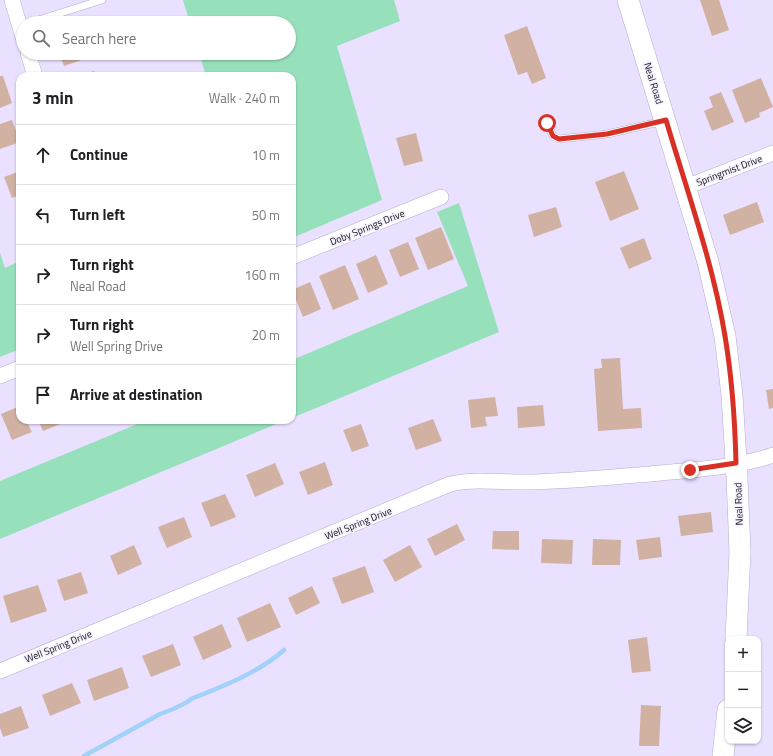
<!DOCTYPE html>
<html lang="en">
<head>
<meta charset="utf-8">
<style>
  body { margin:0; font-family:"Titillium Web",sans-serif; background:#f2f2f2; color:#202124 }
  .controls { position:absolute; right:12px; bottom:12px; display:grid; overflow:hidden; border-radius:8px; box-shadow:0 1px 3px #0004 }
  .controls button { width:36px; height:36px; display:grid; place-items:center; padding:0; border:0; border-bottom:1px solid #e0e0e0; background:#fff; color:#202124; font:20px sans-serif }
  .stop { position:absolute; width:12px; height:12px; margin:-9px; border:3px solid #d93025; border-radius:50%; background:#fff }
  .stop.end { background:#d93025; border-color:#fff; box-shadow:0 1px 4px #0008 }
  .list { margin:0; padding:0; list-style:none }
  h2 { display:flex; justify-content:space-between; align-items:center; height:52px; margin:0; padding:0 16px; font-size:17px }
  h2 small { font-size:13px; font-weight:400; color:#757577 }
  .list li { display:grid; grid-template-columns:26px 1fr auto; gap:12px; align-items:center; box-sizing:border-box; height:60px; padding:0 16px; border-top:1px solid #e0e0e0 }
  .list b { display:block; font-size:15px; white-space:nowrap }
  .list p { margin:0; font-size:13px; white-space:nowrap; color:#757577 }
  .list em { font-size:13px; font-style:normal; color:#757577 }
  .icon { flex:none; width:22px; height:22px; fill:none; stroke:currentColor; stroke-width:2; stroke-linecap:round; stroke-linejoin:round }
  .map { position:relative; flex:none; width:773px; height:756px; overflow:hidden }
  .search { position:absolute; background:#fff; box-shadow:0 1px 3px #0004; left:16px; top:16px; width:280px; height:44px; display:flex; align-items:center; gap:10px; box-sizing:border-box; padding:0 14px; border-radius:22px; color:#757577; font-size:15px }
  .panel { position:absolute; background:#fff; box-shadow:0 1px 3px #0004; left:16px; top:72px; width:280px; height:352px; border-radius:12px }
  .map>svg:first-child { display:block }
  .green { fill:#97e0bc }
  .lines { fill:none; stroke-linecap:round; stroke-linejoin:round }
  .stream { stroke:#a2d2fa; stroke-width:4.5 }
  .building { fill:#d1b1a2 }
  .lane-casing { stroke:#b7adcb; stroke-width:8 }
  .street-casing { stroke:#b7adcb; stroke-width:16 }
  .secondary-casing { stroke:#b7adcb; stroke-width:22 }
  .lane { stroke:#fff; stroke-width:7 }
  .street { stroke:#fff; stroke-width:15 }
  .secondary { stroke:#fff; stroke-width:21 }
  .route { stroke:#d93025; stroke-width:5 }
  .labels { text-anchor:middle; stroke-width:3; stroke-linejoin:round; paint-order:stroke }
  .street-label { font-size:10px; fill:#15111c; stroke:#f5f1fd }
</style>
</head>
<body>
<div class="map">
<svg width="773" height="756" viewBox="0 0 773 756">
  <rect width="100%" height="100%" fill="#eae0ff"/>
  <g class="green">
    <polygon points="183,0 394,0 400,21 337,46 382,200 292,238 292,76 206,76 199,53 289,53 289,23 190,23"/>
    <polygon points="459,203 499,332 292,418 292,360 468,286 437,212"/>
    <polygon points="0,253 5,268 20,261 20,349 0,357"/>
    <polygon points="147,420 286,420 0,539 0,481"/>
  </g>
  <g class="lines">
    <path class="stream" d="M84 756 160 714C168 711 185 705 191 699 221 687 260 672 284 650"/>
  </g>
  <g class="building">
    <polygon points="700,0 719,0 729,30 712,36"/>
    <polygon points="527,26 546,78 532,84 527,72 518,75 504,35"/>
    <polygon points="59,53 92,53 93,56 64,66"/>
    <polygon points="94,71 96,76 80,76"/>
    <polygon points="0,76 3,76 12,103 0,108"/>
    <polygon points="761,78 773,107 759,113 760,117 745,123 732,90"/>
    <polygon points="721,92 734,122 712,131 704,111 713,107 709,97"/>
    <polygon points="12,120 20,142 0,149 0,124"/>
    <polygon points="416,133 423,161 404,166 396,138"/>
    <polygon points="20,171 20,195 12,198 4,177"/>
    <polygon points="624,171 639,209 610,221 595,182"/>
    <polygon points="757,202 764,222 730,235 723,215"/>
    <polygon points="556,207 562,227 534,237 528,215"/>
    <polygon points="441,227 454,259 428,270 415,238"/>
    <polygon points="644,238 652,259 629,269 620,248"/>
    <polygon points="408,242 419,269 400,277 389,250"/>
    <polygon points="376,255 388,284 368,293 356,264"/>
    <polygon points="345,265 359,299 333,310 319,276"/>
    <polygon points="310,282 321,309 303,317 292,290"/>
    <polygon points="620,358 623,409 641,408 642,428 598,431 594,369 602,368 601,359"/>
    <polygon points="773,389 773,408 769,409 766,390"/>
    <polygon points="495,397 498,416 485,417 487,426 471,428 468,400"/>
    <polygon points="543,405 545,426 518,428 517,407"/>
    <polygon points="20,406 20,420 26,420 32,432 12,440 1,414"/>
    <polygon points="433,419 442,441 416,450 408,428"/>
    <polygon points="38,420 70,420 43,431"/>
    <polygon points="361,424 369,446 352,452 343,430"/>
    <polygon points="325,462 333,485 308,495 299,472"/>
    <polygon points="275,463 284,484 255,497 246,475"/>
    <polygon points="225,494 236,517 211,527 201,503"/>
    <polygon points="711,512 713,532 681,536 678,516"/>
    <polygon points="184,517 192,537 167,548 158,527"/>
    <polygon points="457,524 465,540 435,556 427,539"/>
    <polygon points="493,531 519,531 519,550 492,549"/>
    <polygon points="660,537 662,557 639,560 636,540"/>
    <polygon points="542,539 573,540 572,564 541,563"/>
    <polygon points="593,539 621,540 620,565 592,565"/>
    <polygon points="134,545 142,564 118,575 110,556"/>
    <polygon points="410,545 422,567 395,582 383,560"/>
    <polygon points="365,566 374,592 342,604 332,578"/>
    <polygon points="81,572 88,593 64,601 57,580"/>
    <polygon points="38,585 47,611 11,623 3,596"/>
    <polygon points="312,586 320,603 296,615 288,598"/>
    <polygon points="270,603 281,627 247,642 237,618"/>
    <polygon points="222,624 232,647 203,660 193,637"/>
    <polygon points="647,637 651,671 632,673 628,640"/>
    <polygon points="173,644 181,665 151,677 142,656"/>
    <polygon points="122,667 129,688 94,701 87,680"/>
    <polygon points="72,683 81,703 50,716 42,695"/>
    <polygon points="641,705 661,706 659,746 639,746"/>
    <polygon points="21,706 29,728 3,737 0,728 0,714"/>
  </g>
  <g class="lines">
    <defs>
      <g id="lane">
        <polyline points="29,23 102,0"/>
        <polyline points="547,123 553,136 559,139 607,134 664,121"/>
      </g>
      <g id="street">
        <polyline points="12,0 23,37"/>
        <polyline points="28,53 35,76"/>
        <polyline points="686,187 773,153"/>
        <polyline points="292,257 441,197"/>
        <polyline points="0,376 20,368"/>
        <path d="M0 671 450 484C478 478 504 483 532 482 571 481 611 477 650 474 690 470 735 468 773 455"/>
      </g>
      <g id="secondary">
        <polyline points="628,0 708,262 725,336 732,395 737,478 740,552 736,639"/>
        <polyline points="723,756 728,710"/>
      </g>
    </defs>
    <use href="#lane" class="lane-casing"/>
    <use href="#street" class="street-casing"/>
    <use href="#secondary" class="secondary-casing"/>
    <use href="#lane" class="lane"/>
    <use href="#street" class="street"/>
    <use href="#secondary" class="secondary"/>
  </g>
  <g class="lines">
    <path class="route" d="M547 123 553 136 559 139 607 134 666 120C687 191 713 263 725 336 732 378 735 421 736 463L690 470"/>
  </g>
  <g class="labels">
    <g class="street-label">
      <text transform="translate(654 83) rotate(73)" y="4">Neal Road</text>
      <text transform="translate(729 170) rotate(-21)" y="4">Springmist Drive</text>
      <text transform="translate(367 227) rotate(-22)" y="4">Doby Springs Drive</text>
      <text transform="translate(738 504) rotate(-92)" y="4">Neal Road</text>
      <text transform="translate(358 523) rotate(-22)" y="4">Well Spring Drive</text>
      <text transform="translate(58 646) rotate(-22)" y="4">Well Spring Drive</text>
    </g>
  </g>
</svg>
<div class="controls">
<button>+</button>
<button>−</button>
<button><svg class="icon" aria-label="layers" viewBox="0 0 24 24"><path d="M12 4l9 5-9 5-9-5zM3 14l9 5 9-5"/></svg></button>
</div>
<div class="stop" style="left:547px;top:123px"></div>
<div class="stop end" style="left:690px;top:470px"></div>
<div class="search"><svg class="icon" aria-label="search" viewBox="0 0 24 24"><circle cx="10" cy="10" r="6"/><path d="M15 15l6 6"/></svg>Search here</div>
<section class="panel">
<h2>3 min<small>Walk · 240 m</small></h2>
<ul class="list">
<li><svg class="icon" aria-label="ahead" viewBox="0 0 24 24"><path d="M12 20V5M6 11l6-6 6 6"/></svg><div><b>Continue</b></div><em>10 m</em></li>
<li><svg class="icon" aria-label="left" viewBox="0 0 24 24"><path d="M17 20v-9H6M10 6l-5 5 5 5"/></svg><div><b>Turn left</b></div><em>50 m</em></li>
<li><svg class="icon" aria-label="right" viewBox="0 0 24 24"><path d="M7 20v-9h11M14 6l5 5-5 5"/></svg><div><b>Turn right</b><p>Neal Road</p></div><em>160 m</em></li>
<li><svg class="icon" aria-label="right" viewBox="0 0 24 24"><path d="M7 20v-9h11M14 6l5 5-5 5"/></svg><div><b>Turn right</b><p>Well Spring Drive</p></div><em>20 m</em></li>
<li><svg class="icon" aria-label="arrive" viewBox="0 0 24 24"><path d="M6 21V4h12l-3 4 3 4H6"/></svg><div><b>Arrive at destination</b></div></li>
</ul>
</section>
</div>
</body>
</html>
